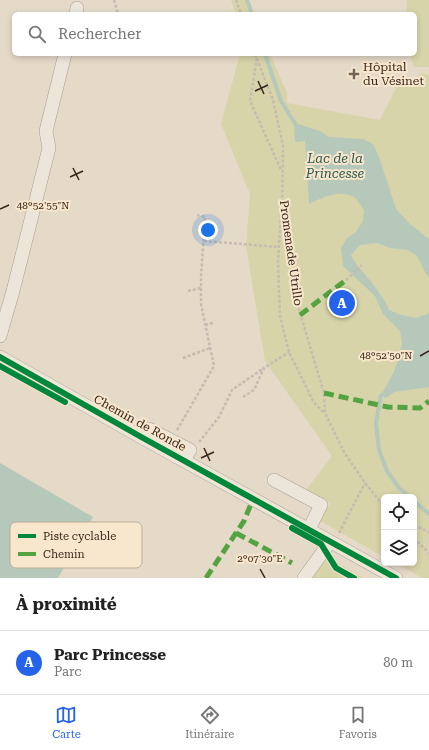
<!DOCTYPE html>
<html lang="fr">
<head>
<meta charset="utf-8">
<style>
  body { margin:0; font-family:"Roboto Serif",serif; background:#f6f6f6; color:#222 }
  .controls { position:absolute; right:12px; bottom:12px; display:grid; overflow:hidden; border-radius:6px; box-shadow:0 2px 6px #0003 }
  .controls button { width:36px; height:36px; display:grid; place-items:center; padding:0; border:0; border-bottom:1px solid #e0e0e0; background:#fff; color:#222; font:20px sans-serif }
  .you { position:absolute; left:208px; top:230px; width:14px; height:14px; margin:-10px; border:3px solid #fff; border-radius:50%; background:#1a73e8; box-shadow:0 0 0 6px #1a73e833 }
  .badge { display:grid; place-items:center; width:26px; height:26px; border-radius:50%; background:#2563eb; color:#fff; font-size:13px; font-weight:700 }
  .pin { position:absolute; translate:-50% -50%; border:2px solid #fff; box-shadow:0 1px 4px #0006 }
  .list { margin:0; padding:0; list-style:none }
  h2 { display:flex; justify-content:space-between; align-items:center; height:52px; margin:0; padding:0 16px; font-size:17px }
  h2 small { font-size:13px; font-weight:400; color:#767676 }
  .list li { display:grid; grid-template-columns:26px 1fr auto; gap:12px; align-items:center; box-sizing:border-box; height:64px; padding:0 16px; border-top:1px solid #e0e0e0 }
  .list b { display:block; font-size:15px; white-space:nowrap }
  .list p { margin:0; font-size:13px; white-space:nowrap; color:#767676 }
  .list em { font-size:13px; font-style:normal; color:#767676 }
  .icon { flex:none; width:22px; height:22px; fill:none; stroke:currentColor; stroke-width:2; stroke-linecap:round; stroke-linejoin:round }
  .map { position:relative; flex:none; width:429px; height:578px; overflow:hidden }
  .search { position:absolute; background:#fff; box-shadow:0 2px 6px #0003; left:12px; right:12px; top:12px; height:44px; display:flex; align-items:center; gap:10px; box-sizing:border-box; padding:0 14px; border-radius:6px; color:#767676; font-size:15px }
  .sheet { height:116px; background:#fff }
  nav { display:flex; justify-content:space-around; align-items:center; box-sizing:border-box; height:56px; border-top:1px solid #e0e0e0; background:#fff; font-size:11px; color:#767676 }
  nav a { display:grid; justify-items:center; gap:2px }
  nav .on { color:#2563eb }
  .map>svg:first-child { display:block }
  .green { fill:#d8d4a9 }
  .water { fill:#b5c8ba }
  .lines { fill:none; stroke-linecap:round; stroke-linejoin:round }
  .stream { stroke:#b5c8ba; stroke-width:4 }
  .minor-casing { stroke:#a99e92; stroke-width:14 }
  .path { stroke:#c4bbb1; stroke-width:2.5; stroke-dasharray:3 2; stroke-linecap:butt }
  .minor { stroke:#ece5da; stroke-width:13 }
  .quiet { stroke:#53a340; stroke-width:5; stroke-dasharray:10 5; stroke-linecap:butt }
  .cycleway-casing { stroke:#f8e7cc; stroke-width:8 }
  .cycleway { stroke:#00873e; stroke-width:6 }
  .ticks { fill:none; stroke:#37251a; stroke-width:1.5 }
  .poi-dot { fill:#746457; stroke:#f8e7cc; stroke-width:1.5 }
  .labels { text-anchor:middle; stroke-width:4; stroke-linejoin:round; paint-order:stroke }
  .poi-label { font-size:12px; fill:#37251a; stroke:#f8e7cc; text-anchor:start }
  .street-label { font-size:12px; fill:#37251a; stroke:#f8e7cc }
  .water-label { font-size:13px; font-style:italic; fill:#285850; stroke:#f8e7cc }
  .key { fill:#f8e7cc; stroke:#bead97; stroke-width:1 }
  .key-label { font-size:11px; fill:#37251a }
  .ticks-label { font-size:10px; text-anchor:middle; fill:#37251a; stroke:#f8e7cc; stroke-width:4; stroke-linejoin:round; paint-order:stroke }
</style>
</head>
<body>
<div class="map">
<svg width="429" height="578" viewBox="0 0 429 578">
  <rect width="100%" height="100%" fill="#e5d9c8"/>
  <g class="green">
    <polygon points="231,0 249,0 254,14 236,14"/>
    <polygon points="407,0 429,0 429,67 414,67 410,54 415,54 415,14 406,14"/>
    <polygon points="240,54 270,54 287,93 287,103 380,120 400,80 413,82 421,73 429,75 429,578 422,578 396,563 414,563 414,497 384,497 384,557 320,521 330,503 306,490 332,456 265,361 246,246 250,194 221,124"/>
    <polygon points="315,550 363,578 297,578"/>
  </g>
  <g class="water">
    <path d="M298 124 320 131 329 137 363 139 373 144 379 157 396 209 410 224 429 239V277L426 274 417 256 408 250 390 248 377 243 360 245 351 255C356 265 361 270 368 278 376 288 384 298 389 310L401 315 416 318 429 313V387L394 392 386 398 381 395 393 374 399 358H398L402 343 400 331 383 314 375 296 343 266 341 248 347 238 356 232 363 221 364 210C361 206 358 200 354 197 339 189 323 197 309 204L305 141 295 142 294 127Z"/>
    <polygon points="0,463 93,517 58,578 0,578"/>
  </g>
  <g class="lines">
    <g class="stream">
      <polyline points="247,0 252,14"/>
      <polyline points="265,54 281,101 296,125"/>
      <polyline points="381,395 376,423 379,450 387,471 399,488 410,497"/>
      <polyline points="414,501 429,514"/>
    </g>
    <defs>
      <g id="minor">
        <polyline points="76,14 77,8"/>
        <polyline points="0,336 13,291 49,148 46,131 65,54"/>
        <polyline points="0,357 143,438 396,578"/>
        <polyline points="143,438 149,429 190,450 184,460"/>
        <polyline points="274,480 321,505 309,529"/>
        <polyline points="304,578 330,542"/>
      </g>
    </defs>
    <use href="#minor" class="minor-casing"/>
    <g class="path">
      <polyline points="114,0 118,14"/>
      <polyline points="236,0 241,14"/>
      <polyline points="255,54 273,100 283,146 282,209 294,293 324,393 325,413 344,452 365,483 384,506"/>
      <polyline points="257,58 250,101 281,170"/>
      <polyline points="281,215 278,262 280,316 289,352 313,401 324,413"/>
      <polyline points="204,241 279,247"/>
      <polyline points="346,280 362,265"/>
      <polyline points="188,291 201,288"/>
      <polyline points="205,325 213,323"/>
      <polyline points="183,358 210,348"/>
      <polyline points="243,397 254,390 264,368 289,352"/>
      <polyline points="177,430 214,366 201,304 201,276 205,217 197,215"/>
      <polyline points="199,442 219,417 232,390 264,368"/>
      <polyline points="414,525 429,532"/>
      <polyline points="339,533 365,483"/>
      <polyline points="414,538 429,553"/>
    </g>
    <use href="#minor" class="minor"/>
    <g class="quiet">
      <polyline points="300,315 346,280"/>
      <polyline points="324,393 388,407 420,408 429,401"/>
      <polyline points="236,533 292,563"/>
      <polyline points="206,578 244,521 253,499"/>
    </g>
    <defs>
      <g id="cycleway">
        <polyline points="0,357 143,438 396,578"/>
        <polyline points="0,366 65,402"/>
        <polyline points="292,528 321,544 336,568 354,578"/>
      </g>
    </defs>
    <use href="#cycleway" class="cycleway-casing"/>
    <use href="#cycleway" class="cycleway"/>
  </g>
  <path class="ticks" d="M258 81 264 94M255 91 268 85M73 168 79 180M70 177 83 171M0 209 9 205M420 356 429 351M204 448 210 461M201 458 214 452M260 569 265 578"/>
  <path class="poi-dot" d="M352 68h4v4h4v4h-4v4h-4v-4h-4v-4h4z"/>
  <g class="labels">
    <g class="poi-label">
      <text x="363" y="71">Hôpital<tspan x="363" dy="14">du Vésinet</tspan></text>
    </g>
    <g class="street-label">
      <text transform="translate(291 253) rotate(82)" y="4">Promenade Utrillo</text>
      <text transform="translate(140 423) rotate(29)" y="4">Chemin de Ronde</text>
    </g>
    <g class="water-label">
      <text x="335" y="163">Lac de la<tspan x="335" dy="15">Princesse</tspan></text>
    </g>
  </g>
  <rect x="10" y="522" width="132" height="46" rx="6" class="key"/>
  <rect x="18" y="534" width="18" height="4" fill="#00873e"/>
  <rect x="18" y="552" width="18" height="4" fill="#53a340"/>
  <g class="key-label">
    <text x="43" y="540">Piste cyclable</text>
    <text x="43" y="558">Chemin</text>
  </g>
  <g class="ticks-label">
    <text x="43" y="209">48°52'55"N</text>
    <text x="386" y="359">48°52'50"N</text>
    <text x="260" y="562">2°07'30"E</text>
  </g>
</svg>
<div class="controls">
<button><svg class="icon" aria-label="locate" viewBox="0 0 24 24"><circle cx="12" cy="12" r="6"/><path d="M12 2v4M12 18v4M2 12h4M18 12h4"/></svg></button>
<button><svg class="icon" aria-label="layers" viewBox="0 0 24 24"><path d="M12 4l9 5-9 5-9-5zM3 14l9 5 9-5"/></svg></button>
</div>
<div class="you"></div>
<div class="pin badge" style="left:342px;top:303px">A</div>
<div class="search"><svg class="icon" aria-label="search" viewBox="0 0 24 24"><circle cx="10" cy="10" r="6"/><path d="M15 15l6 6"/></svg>Rechercher</div>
</div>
<section class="sheet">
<h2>À proximité<small></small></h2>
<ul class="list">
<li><span class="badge">A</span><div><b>Parc Princesse</b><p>Parc</p></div><em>80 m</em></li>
</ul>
</section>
<nav>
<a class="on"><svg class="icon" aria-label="map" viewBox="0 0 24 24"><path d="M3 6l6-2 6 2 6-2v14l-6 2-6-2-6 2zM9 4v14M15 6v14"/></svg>Carte</a>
<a><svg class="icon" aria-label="directions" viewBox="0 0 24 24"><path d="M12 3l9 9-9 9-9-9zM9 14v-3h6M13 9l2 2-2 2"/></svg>Itinéraire</a>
<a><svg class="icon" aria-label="saved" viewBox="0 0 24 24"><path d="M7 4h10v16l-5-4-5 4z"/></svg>Favoris</a>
</nav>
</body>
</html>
